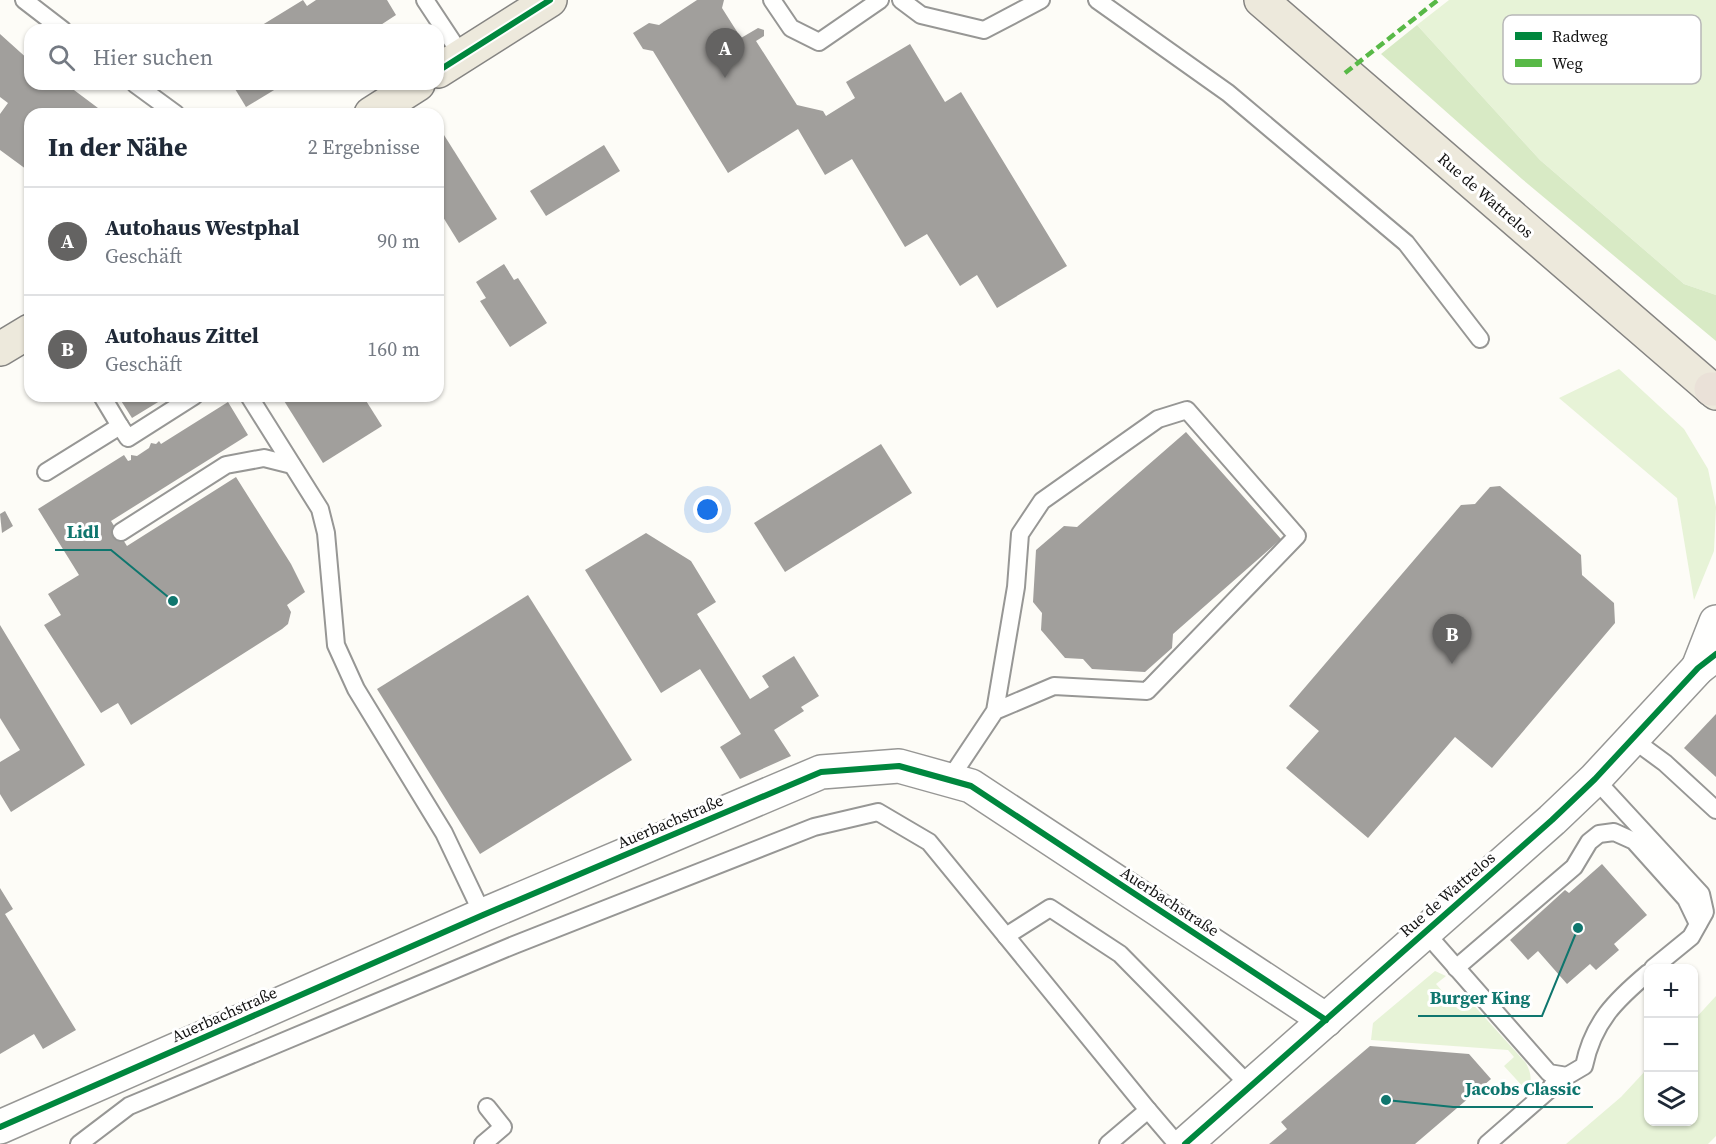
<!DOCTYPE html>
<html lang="de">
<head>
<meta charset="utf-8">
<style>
  body { margin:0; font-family:"Source Serif 4",serif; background:#f6f6f7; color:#1f2937 }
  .controls { position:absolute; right:18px; bottom:18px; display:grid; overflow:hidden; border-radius:12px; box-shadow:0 2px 4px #0004 }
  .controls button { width:54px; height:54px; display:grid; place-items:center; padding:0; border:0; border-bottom:2px solid #e0e1e3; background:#fff; color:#1f2937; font:30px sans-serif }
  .you { position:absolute; left:708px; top:510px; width:21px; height:21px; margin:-15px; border:4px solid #fff; border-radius:50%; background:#1a73e8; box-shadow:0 0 0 9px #1a73e833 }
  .badge { display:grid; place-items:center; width:39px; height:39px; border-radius:50%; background:#646362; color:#fff; font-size:20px; font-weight:700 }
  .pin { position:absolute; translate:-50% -50px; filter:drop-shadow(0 2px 3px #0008) }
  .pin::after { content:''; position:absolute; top:32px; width:21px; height:18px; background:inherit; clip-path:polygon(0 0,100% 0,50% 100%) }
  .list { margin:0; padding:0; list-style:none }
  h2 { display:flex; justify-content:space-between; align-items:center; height:78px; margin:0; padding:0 24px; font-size:26px }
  h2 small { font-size:20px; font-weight:400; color:#747a83 }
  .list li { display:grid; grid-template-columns:39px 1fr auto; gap:18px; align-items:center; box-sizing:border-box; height:108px; padding:0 24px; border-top:2px solid #e0e1e3 }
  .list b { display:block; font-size:22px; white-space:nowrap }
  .list p { margin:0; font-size:20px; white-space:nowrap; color:#747a83 }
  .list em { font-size:20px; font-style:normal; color:#747a83 }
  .icon { flex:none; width:33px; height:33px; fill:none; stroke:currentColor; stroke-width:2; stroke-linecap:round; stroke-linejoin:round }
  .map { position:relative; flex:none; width:1716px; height:1144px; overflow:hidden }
  .search { position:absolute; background:#fff; box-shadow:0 2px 4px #0004; left:24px; top:24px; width:420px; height:66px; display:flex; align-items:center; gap:15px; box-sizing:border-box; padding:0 21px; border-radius:18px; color:#747a83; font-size:22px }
  .panel { position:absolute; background:#fff; box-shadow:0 2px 4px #0004; left:24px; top:108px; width:420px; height:294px; border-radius:18px }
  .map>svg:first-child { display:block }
  .green { fill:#e7f3d7 }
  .forest { fill:#d8eac5 }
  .building { fill:#a19f9c }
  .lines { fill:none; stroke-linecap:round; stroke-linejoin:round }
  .lane-casing { stroke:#979795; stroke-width:20 }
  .street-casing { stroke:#979795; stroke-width:36 }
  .primary-casing { stroke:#858482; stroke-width:36 }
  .highway-casing { stroke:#858482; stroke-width:36 }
  .lane { stroke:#fffffe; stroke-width:16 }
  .street { stroke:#fffffe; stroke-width:33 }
  .primary { stroke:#ede9dc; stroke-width:33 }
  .highway { stroke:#eae1d8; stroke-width:33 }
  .quiet { stroke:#58b947; stroke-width:4.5; stroke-dasharray:9 4.5; stroke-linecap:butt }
  .cycleway-casing { stroke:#fff; stroke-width:10 }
  .cycleway { stroke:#00873e; stroke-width:6 }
  .labels { text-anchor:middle; stroke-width:6; stroke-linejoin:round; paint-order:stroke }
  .street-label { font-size:16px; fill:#111; stroke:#fff }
  .key { fill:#fff; stroke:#b8b8b8; stroke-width:1.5 }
  .key-label { font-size:16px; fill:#111 }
  .leader { fill:none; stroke:#0f766e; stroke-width:2 }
  .callout-dot { fill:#0f766e; stroke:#fff; stroke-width:2 }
  .callout-label { font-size:18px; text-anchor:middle; font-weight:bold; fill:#0f766e; stroke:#fff; stroke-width:6; stroke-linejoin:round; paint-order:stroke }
</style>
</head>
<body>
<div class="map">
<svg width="1716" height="1144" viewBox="0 0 1716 1144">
  <rect width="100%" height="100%" fill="#fdfcf7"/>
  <g class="green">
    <polygon points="1449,0 1716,0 1716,295 1684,284 1540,160 1417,25"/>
    <polygon points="1619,369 1684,429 1708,469 1716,507 1714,551 1694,600 1677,498 1559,398"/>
    <path d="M1435 971 1446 976 1436 984 1458 1009 1469 1000 1526 1063C1531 1073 1533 1081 1527 1091L1504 1066 1514 1057 1508 1050 1371 1040 1373 1023Z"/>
    <polygon points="1716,996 1716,1136 1708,1144 1566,1144 1621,1097 1648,1068 1648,1122 1694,1122 1694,1020"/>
  </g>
  <polygon class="forest" points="1417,25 1540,160 1684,284 1716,295 1716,341 1522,179 1381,54"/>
  <g class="building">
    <polygon points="303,0 307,6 316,0 387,0 396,15 373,30 254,30"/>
    <polygon points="697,0 724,0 722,8 741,38 758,28 764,30 764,36 756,41 797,105 823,111 826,116 855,98 846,82 910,44 945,102 961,92 1067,266 997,308 977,275 960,286 927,234 905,247 852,159 825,175 798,129 728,173 653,51 643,49 633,33 649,23 659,25"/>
    <polygon points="0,34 30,61 30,84 66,84 106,114 30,114 30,172 0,150 0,114 8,103 0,97"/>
    <polygon points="232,84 284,84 246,107"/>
    <polygon points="444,135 497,219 459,243 438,209 438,139"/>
    <polygon points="604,145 620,171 546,216 530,191"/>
    <polygon points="504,264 514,280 518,278 547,323 510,347 480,301 486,298 476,282"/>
    <polygon points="118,396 168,396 132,418"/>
    <polygon points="281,396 363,396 382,426 323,463"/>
    <polygon points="228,402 248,435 111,521 127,546 236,477 291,564 305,592 287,605 291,612 288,624 282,629 131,725 118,703 101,713 44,625 61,615 48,594 79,575 38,509 124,455 128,461 131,460 131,455 137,456 149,448 151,443 156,444 159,441 161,444"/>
    <polygon points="1186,432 1281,539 1173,634 1172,648 1145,672 1092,669 1083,659 1065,658 1041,630 1042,613 1033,602 1036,550 1064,526 1077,527"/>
    <polygon points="881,444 912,493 785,572 754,523"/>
    <polygon points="1500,486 1581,555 1582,575 1614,603 1615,623 1492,768 1455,737 1368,838 1286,768 1319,731 1289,706 1461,505 1475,504 1490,487"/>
    <polygon points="5,511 13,526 2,533 0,514"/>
    <polygon points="646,533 691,561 716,602 697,614 750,699 769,687 762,676 794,656 819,696 801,707 804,711 774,730 791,756 740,779 720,747 741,734 700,669 661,693 585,570"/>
    <polygon points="528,595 632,760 480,854 377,689"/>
    <polygon points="0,625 85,765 11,812 0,794 0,762 20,750 0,718"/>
    <polygon points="1716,714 1716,777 1684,748"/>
    <polygon points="1602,864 1647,915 1614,944 1619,950 1596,970 1590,964 1567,984 1538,951 1528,960 1510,940 1565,890 1569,893"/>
    <polygon points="0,888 13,909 5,914 76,1030 43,1049 34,1034 0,1054"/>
    <polygon points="1370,1046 1469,1054 1491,1079 1415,1144 1269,1144 1287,1129 1281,1122"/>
  </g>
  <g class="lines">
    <defs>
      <g id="lane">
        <polyline points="24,0 63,30"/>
        <polyline points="425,0 462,56"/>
        <polyline points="772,0 791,28 819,42 880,0"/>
        <polyline points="901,0 921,15 984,30 1041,0"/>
        <polyline points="1097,0 1228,93 1406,243 1480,339"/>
        <polyline points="135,84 176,114"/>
        <polyline points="249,396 320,509 326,533 336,645 356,689 444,833 483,915"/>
        <polyline points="120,426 128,438 194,396"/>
        <polyline points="46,472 120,426 102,396"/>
        <polyline points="121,532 226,465 264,458 292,465"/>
        <polyline points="1631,738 1665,763 1716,810"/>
        <polyline points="1595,779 1701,894 1705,912 1691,937 1653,968"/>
        <polyline points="949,780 995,711 1054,686 1147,691 1297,536 1187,410 1158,419 1042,501 1020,534 1016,587 995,711"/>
        <path d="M1425 932 1549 1073 1567 1076 1584 1066C1593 1022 1616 1000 1648 973"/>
        <polyline points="1006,936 1148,1110"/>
        <polyline points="1456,968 1574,867 1589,842 1599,834 1614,832 1634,841 1686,899 1698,924"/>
        <polyline points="79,1144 129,1106 514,945 814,827 878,812 929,842 1006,936 1050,908 1120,954 1251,1087"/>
        <polyline points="483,1144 503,1127 487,1107"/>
        <polyline points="1108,1144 1148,1110 1177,1144"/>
        <polyline points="1487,1144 1550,1089 1559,1075"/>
      </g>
      <g id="street">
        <polyline points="1698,668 1716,622"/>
        <polyline points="0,1127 483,915 821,772 899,766 971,786 1326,1020"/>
        <polyline points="1185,1144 1552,820 1595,779 1698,668 1716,654"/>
      </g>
      <g id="primary">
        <polyline points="1261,0 1716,393"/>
        <polyline points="438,71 550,0"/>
        <polyline points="371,114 418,84"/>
        <polyline points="0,349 30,331"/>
      </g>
      <polyline id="highway" points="1711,389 1716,389"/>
    </defs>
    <use href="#lane" class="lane-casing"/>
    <use href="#street" class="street-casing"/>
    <use href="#primary" class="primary-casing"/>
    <use href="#highway" class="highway-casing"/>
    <use href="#lane" class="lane"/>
    <use href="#street" class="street"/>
    <use href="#primary" class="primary"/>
    <use href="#highway" class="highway"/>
    <polyline class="quiet" points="1345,73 1438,0"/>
    <defs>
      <g id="cycleway">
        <polyline points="438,71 550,0"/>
        <polyline points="0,1127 483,915 821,772 899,766 971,786 1326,1020"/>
        <polyline points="1185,1144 1552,820 1595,779 1698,668 1716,654"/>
      </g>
    </defs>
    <use href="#cycleway" class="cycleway-casing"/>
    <use href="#cycleway" class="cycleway"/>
  </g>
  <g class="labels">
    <g class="street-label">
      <text transform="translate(1486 195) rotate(41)" y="6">Rue de Wattrelos</text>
      <text transform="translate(670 821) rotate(-23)" y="6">Auerbachstraße</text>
      <text transform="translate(1447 894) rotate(-41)" y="6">Rue de Wattrelos</text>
      <text transform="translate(1170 901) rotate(33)" y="6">Auerbachstraße</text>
      <text transform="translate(224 1014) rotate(-24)" y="6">Auerbachstraße</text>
    </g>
  </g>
  <rect x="1503" y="15" width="198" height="69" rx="9" class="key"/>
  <rect x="1515" y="32" width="27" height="8" fill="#00873e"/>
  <rect x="1515" y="59" width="27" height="8" fill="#58b947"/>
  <g class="key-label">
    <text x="1552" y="42">Radweg</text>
    <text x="1552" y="69">Weg</text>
  </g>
  <path class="leader" d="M173 601L111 550H55M1578 928L1542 1016H1418M1386 1100L1453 1107H1593"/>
  <g class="callout-dot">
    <circle cx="173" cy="601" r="6"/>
    <circle cx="1578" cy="928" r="6"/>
    <circle cx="1386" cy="1100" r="6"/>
  </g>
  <g class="callout-label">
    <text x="83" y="538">Lidl</text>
    <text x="1480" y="1004">Burger King</text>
    <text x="1523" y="1095">Jacobs Classic</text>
  </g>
</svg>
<div class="controls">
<button>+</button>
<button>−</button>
<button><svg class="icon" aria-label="layers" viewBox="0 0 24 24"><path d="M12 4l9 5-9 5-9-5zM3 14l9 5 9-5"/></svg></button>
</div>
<div class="you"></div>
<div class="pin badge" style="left:725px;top:78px">A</div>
<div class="pin badge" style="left:1452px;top:664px">B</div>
<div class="search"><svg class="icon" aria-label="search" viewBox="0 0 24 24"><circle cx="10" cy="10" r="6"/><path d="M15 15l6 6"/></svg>Hier suchen</div>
<section class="panel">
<h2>In der Nähe<small>2 Ergebnisse</small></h2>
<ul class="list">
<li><span class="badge">A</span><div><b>Autohaus Westphal</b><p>Geschäft</p></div><em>90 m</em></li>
<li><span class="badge">B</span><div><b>Autohaus Zittel</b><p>Geschäft</p></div><em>160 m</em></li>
</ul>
</section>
</div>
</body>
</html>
